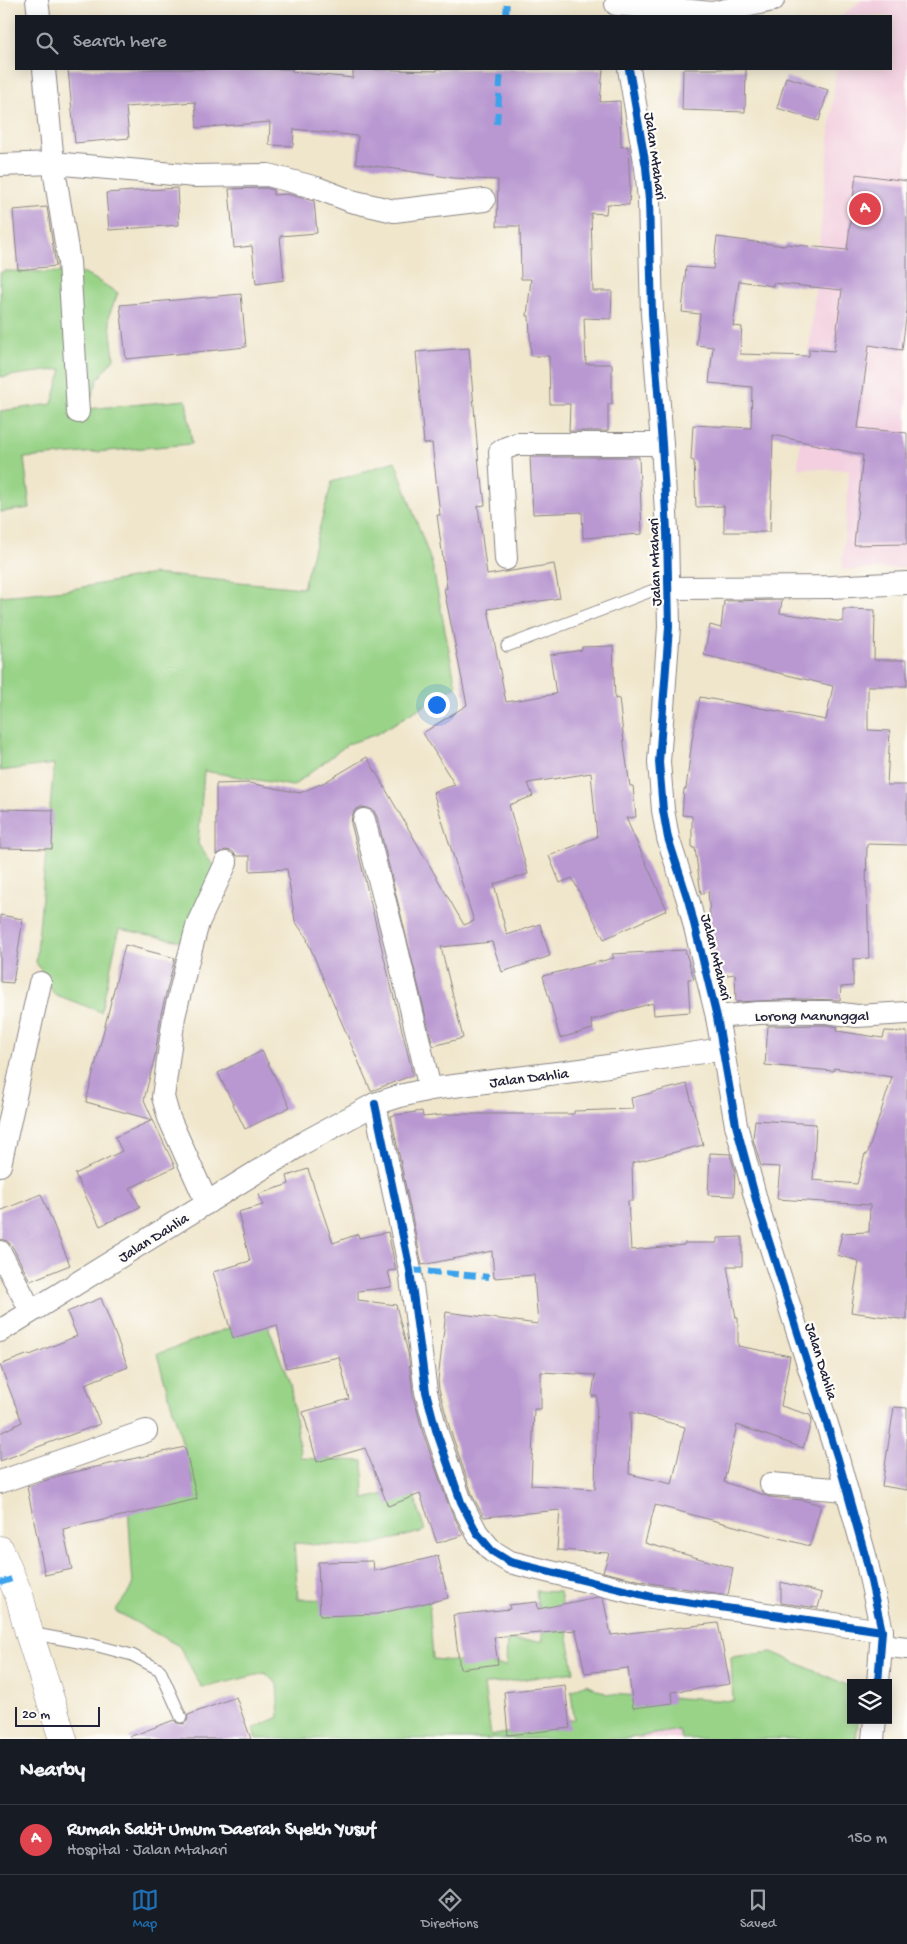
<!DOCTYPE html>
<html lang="en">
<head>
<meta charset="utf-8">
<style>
  body { margin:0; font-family:"Gochi Hand",sans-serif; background:#20242c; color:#f1f3f6 }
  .controls { position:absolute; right:15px; bottom:15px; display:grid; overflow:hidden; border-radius:0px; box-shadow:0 2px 12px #0003 }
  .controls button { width:45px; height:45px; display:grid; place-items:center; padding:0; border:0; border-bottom:1px solid #363941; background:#171b24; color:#f1f3f6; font:25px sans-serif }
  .scale { position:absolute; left:15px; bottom:12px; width:85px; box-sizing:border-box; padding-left:5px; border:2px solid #22223b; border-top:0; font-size:14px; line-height:18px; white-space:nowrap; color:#22223b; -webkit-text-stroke:4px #fdfcf7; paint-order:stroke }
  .you { position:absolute; left:436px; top:704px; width:18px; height:18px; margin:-12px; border:4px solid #fff; border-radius:50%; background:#1a73e8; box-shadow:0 0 0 8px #1a73e833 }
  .badge { display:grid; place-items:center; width:32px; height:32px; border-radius:50%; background:#1f6fb2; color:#fff; font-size:16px; font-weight:700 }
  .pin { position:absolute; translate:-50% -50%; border:2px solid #fff; box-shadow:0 1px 5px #0006 }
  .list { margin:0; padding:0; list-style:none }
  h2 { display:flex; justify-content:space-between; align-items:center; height:65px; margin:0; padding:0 20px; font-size:21px }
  h2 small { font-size:16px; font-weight:400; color:#9ea1a6 }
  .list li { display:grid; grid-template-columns:32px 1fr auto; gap:15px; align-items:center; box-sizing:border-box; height:70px; padding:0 20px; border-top:1px solid #363941 }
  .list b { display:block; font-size:19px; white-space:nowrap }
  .list p { margin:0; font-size:16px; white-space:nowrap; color:#9ea1a6 }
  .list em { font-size:16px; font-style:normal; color:#9ea1a6 }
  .icon { flex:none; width:28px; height:28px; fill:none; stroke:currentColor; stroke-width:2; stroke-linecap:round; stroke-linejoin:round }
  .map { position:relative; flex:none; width:907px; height:1739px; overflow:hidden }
  .search { position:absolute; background:#171b24; box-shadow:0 2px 12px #0003; left:15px; right:15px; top:15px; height:55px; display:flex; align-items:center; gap:12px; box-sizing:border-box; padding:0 18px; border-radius:0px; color:#9ea1a6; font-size:19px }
  .sheet { height:135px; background:#171b24 }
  nav { display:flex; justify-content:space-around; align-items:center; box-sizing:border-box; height:70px; border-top:1px solid #363941; background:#171b24; font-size:14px; color:#9ea1a6 }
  nav a { display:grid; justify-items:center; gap:2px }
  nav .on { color:#1f6fb2 }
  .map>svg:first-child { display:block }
  .built { fill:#f3cfdf }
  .green { fill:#98d387; stroke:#5d7a61 }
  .building { fill:#b998d1; fill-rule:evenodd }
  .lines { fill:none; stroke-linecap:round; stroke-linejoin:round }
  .service-casing { stroke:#898484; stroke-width:13 }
  .minor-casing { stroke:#898484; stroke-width:24 }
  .primary-casing { stroke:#898484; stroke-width:29 }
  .service { stroke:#fff; stroke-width:11 }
  .minor { stroke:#fff; stroke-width:22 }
  .primary { stroke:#fff; stroke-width:28 }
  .quiet { stroke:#3ea2ec; stroke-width:6; stroke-dasharray:12 6; stroke-linecap:butt }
  .cycleway-casing { stroke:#fdfcf7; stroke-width:11 }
  .cycleway { stroke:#0057b8; stroke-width:8 }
  .labels { text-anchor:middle; stroke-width:4.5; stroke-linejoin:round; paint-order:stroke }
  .street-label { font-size:15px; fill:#22223b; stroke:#fdfcf7 }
</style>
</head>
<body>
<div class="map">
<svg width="907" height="1739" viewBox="0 0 907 1739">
  <rect width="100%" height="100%" fill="#fdfcf7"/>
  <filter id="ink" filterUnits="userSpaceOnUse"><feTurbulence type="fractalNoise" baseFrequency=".02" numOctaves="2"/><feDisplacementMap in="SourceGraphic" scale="10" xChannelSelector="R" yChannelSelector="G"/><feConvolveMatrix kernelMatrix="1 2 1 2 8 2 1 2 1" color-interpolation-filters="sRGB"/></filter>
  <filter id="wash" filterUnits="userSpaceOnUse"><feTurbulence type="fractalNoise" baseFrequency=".0096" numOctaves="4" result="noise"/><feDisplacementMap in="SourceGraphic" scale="20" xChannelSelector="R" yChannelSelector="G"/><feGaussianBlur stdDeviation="1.12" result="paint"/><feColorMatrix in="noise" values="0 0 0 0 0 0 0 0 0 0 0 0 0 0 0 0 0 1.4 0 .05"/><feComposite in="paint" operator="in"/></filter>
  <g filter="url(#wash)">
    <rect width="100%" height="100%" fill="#f0e6cc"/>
    <g class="built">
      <polygon points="862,0 907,0 907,568 842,570 849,470 798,468 836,69 891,69 891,16 842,16"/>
      <polygon points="679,1730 682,1739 624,1738"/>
    </g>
    <g class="green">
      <polygon points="4,271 85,273 118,293 109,315 114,358 98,379 87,409 186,400 192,444 24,458 30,508 0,512 0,411 52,404 62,369 0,377 0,273"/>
      <polygon points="395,461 432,564 456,686 377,734 348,744 293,786 204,771 198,844 224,881 186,942 119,929 101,1012 54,994 36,962 54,764 0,771 0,596 67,590 153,574 303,588 332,482"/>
      <polygon points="264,1315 290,1384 301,1458 363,1461 364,1499 412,1488 425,1531 362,1547 294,1543 298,1599 429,1602 433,1659 506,1666 507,1641 543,1641 536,1591 560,1592 574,1672 484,1685 491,1736 574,1719 571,1691 586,1684 607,1694 733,1701 731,1657 772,1652 851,1687 851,1720 858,1720 856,1739 682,1739 679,1730 625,1739 256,1739 253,1729 279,1717 277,1684 265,1673 202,1688 179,1646 115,1611 133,1586 127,1490 194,1484 157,1354"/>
    </g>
    <g id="blocks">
      <g class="building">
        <polygon points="68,69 292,69 292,72 353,78 353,69 437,71 437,69 603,69 600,102 620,101 621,147 628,146 630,188 629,205 607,204 606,214 591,213 593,291 612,291 611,319 584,318 586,364 612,364 612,404 608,404 608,431 569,431 570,404 550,404 549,356 531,356 529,316 527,316 531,279 521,279 520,226 497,226 498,180 453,178 356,163 358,136 294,129 293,146 269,145 270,122 197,128 195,102 126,107 129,138 75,143"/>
        <polygon points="683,69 746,69 745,112 682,110"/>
        <polygon points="786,77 828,90 819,121 777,108"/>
        <path d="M856 174 907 181V310L902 350 869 345 858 428 907 433V544L854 545 863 455 773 435 770 532H724V506L696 507 694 461 691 460 693 425 751 428 752 387 709 383 713 347 696 345 700 314 682 312 686 267 713 269 717 237 785 246 786 244 847 250ZM739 281 773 286V283L842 290 834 351 809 349V356L740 354 742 327 733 326Z"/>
        <polygon points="177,188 179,225 109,230 106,193"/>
        <polygon points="266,188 273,190 273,195 287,194 314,201 317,233 280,236 284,280 256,284 252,246 234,248 229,189"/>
        <polygon points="47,207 56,266 18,270 13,210"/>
        <polygon points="241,294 246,347 126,359 120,305"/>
        <polygon points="469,348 480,478 482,478 485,505 478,506 487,575 554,564 560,598 488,609 506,702 556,694 550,655 582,650 582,647 613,646 615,699 619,698 625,752 630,786 633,786 636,817 626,818 667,910 604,939 572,878 560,883 549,856 597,837 591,773 528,783 533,796 509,805 528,874 494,884 507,935 540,924 550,956 502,972 492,942 441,947 463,1038 433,1046 377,817 374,811 368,808 361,807 355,810 352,816 351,823 413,1075 371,1091 333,1002 307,940 308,940 295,921 287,869 250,871 250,856 237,856 232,851 225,850 216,855 216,784 249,783 300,793 325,782 367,757 464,925 474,921 433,792 455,785 423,733 467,705 444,589 447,588 437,515 440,515 432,443 424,444 416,352"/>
        <polygon points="530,457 639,457 642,534 583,538 582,512 533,514"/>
        <polygon points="782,600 780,613 843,622 843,609 875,610 874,660 907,660 907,686 868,686 868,730 890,731 887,785 907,785 907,845 867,844 866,888 867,888 869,958 853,959 853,986 841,987 840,1000 802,999 736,1002 735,974 720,976 712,942 708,891 701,894 695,848 692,848 692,816 682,815 684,789 686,789 692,740 700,697 826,720 833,686 704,655 710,625 721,628 724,601"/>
        <polygon points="0,809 53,810 52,849 0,848"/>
        <polygon points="0,915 23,919 13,983 0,982"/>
        <polygon points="125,945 175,958 161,1014 155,1056 144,1100 153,1120 86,1102"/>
        <polygon points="685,950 694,979 688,979 690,1012 654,1015 653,1003 591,1020 593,1029 560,1038 543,976 614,958 612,954"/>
        <polygon points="826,1025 838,1027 837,1031 883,1038 885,1031 907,1032 907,1320 851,1312 859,1261 837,1255 842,1233 869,1232 870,1205 777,1199 780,1167 761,1166 753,1139 755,1120 816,1124 813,1180 857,1184 865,1154 867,1155 892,1077 834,1068 834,1071 765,1065 768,1026"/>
        <polygon points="262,1051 290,1107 245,1129 218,1073"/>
        <path d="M687 1084 703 1145 632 1163 633 1201H628L631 1250 684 1245V1243H717V1238L742 1237V1266H727L736 1318H738V1346L790 1356 781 1406 810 1415 812 1420 803 1448 737 1425 724 1482 770 1497 802 1500 821 1505 810 1546 655 1505 645 1543 733 1568 728 1595 655 1584 603 1572 609 1553 557 1550 560 1510 484 1517 473 1497 449 1426 439 1389 438 1380 446 1312 538 1324 534 1275 494 1278 492 1251 422 1265 391 1116 422 1111 423 1117 452 1114H574V1111L633 1109 631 1098ZM541 1372 595 1375 592 1396H597L595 1489 531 1485 534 1409H541ZM631 1412 685 1427 672 1484 629 1474Z"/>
        <polygon points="153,1120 175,1167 130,1188 140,1207 100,1226 75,1174 122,1151 115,1137"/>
        <polygon points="710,1153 730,1154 735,1171 734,1196 708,1195"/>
        <polygon points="308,1169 333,1243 358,1234 359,1238 388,1232 396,1270 388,1271 392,1287 358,1291 358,1300 396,1305 408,1353 413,1395 423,1433 449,1506 463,1535 437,1543 420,1494 388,1506 365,1448 317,1462 303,1412 349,1399 339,1357 286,1368 277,1325 233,1338 213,1272 250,1261 238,1212 263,1205 259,1194 289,1184 287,1176"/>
        <polygon points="41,1194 70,1265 30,1281 12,1246 7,1241 0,1239 0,1211"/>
        <polygon points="101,1298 128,1367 85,1384 100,1424 0,1461 0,1433 22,1422 0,1365 29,1354 30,1355 77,1336 67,1312"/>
        <polygon points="894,1407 907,1408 907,1490 882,1486"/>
        <polygon points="185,1447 197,1499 63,1529 72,1569 45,1575 27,1487 61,1475"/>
        <polygon points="438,1556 448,1598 377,1614 320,1616 318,1562 373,1561 374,1571"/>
        <polygon points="781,1582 822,1593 818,1608 781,1603"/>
        <polygon points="598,1597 603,1598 611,1635 718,1623 730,1684 672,1692 673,1703 633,1708 628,1668 585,1673 576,1630 494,1637 498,1664 460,1669 453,1615 510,1609 509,1605 537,1602 538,1609"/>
        <polygon points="565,1685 570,1728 508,1735 504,1692"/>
        <polygon points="236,1697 251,1739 130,1739 129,1737 174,1720 177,1723 184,1724 187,1721 188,1715"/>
      </g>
    </g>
  </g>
  <g filter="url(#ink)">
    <use href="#blocks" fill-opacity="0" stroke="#898484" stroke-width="1"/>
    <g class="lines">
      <defs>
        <g id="service">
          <polyline points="507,646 651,591 669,588"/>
          <polyline points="30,1633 94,1645 132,1655 160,1670 181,1717"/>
        </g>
        <g id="minor">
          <polyline points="37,0 39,16"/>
          <polyline points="616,4 712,13 773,0"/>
          <polyline points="629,69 646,167 649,200 652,314 662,444 667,531 669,627 659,762 663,810 668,838 689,903 717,1017 736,1125 758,1207 838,1459 866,1559 882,1631 878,1683"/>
          <polyline points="0,165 53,163 44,69"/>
          <polyline points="78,412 69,262 53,163 195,176 268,175 317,188 351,201 394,211 484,200"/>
          <polyline points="506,559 500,452 506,448 517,444 662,444"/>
          <polyline points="669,588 831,587 907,583"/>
          <polyline points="364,820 397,949 430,1089"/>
          <polyline points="717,1017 758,1013 802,1012 827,1012 857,1016 907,1013"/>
          <polyline points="375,1104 410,1270 426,1392 436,1430 461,1502 477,1533 492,1551 510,1562 652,1597 882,1631"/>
          <polyline points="0,1165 40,983"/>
          <polyline points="207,1203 169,1118 163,1097 174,1017 187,964 198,923 226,863"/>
          <polyline points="0,1252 31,1311"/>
          <polyline points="0,1331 305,1142 375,1104 400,1096 430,1089 581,1070 723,1049"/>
          <polyline points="0,1482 146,1431"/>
          <polyline points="771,1484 846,1490"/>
          <polyline points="881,1645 907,1648"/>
          <polyline points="873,1739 875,1720"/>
        </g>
        <polyline id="primary" points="0,1550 20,1598 29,1633 63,1739"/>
      </defs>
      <use href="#service" class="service-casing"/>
      <use href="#minor" class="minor-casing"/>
      <use href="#primary" class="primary-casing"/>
      <use href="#service" class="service"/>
      <use href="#minor" class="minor"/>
      <use href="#primary" class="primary"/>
      <g class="quiet">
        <polyline points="506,16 507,0"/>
        <polyline points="497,124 501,69"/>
        <polyline points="410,1270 489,1277"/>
        <polyline points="0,1583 12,1579"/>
      </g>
      <defs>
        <g id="cycleway">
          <polyline points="629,69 646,167 649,200 652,314 662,444 667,531 669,627 659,762 663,810 668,838 689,903 717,1017 736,1125 758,1207 838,1459 866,1559 882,1631 878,1683"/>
          <polyline points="375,1104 410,1270 426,1392 436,1430 461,1502 477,1533 492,1551 510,1562 652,1597 882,1631"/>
        </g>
      </defs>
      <use href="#cycleway" class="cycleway-casing"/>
      <use href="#cycleway" class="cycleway"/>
    </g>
  </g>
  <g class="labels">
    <g class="street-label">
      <text transform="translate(656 156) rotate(82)" y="5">Jalan Mtahari</text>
      <text transform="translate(654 562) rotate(-92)" y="5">Jalan Mtahari</text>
      <text transform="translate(717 957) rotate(76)" y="5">Jalan Mtahari</text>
      <text x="812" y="1020">Lorong Manunggal</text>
      <text transform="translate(529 1077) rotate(-7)" y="5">Jalan Dahlia</text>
      <text transform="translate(153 1237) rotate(-32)" y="5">Jalan Dahlia</text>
      <text transform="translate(822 1361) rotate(73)" y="5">Jalan Dahlia</text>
    </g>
  </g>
</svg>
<div class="controls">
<button><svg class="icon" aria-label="layers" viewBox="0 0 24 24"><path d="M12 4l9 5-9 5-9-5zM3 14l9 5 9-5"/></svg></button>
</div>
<div class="scale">20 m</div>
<div class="you"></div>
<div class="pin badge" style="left:865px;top:209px;background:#e0444e">A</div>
<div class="search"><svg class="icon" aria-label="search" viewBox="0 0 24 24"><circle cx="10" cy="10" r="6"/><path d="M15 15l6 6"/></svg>Search here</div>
</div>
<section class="sheet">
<h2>Nearby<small></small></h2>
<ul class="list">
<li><span class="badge" style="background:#e0444e">A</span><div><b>Rumah Sakit Umum Daerah Syekh Yusuf</b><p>Hospital · Jalan Mtahari</p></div><em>150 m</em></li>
</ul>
</section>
<nav>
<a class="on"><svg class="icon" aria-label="map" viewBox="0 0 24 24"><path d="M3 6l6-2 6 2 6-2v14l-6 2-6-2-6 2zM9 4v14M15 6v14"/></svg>Map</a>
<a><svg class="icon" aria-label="directions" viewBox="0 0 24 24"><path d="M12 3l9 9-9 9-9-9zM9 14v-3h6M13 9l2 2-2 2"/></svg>Directions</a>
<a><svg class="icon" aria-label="saved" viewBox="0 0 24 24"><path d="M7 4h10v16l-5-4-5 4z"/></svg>Saved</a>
</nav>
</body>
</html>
